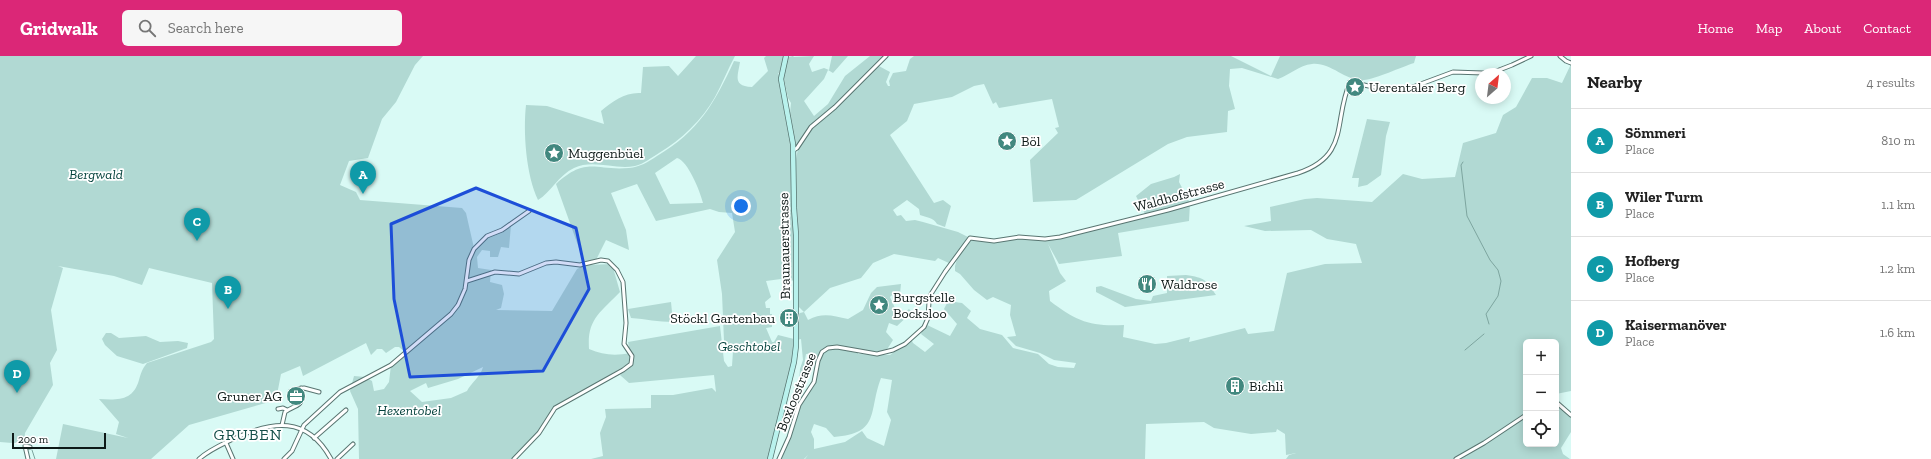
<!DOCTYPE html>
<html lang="en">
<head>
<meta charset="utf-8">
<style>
  body { margin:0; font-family:"Zilla Slab",serif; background:#f6f6f6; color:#222 }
  .controls { position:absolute; right:12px; bottom:12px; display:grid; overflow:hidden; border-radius:6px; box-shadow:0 2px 10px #0003 }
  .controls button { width:36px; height:36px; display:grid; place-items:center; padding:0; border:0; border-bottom:1px solid #e0e0e0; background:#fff; color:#222; font:20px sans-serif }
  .compass { position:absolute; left:1475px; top:12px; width:36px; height:36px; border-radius:50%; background:#fff; box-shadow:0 2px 10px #0003; rotate:28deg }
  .scale { position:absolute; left:12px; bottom:10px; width:94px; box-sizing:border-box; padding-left:4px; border:2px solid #0d1917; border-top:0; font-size:11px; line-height:14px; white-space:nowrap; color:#0d1917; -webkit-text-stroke:3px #fff; paint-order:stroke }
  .you { position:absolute; left:741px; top:150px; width:14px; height:14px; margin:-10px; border:3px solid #fff; border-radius:50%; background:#1a73e8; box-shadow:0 0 0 6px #1a73e833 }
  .badge { display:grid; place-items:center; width:26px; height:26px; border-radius:50%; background:#db2777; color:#fff; font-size:13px; font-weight:700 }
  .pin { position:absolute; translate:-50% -33px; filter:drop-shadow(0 1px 2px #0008) }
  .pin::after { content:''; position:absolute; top:21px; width:14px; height:12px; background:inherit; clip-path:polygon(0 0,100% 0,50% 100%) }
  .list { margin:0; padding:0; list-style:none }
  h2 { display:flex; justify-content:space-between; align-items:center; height:52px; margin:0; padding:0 16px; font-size:17px }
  h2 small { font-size:13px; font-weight:400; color:#767676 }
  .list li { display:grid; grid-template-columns:26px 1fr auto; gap:12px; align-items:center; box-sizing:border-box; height:64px; padding:0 16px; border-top:1px solid #e0e0e0 }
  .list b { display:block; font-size:15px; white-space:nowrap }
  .list p { margin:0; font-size:13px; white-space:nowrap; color:#767676 }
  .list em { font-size:13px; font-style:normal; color:#767676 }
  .icon { flex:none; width:22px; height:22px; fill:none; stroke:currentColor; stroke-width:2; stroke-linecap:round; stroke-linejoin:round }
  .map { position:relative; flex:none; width:1571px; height:403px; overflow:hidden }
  header { display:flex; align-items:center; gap:24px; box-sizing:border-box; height:56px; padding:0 20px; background:#db2777; color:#fff }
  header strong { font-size:19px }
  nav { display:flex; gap:22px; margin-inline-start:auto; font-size:14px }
  .search { width:280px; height:36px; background:#f6f6f6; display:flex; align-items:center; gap:10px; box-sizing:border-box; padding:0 14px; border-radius:6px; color:#767676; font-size:15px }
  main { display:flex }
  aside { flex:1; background:#fff }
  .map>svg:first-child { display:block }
  .green { fill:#b1d9d3; fill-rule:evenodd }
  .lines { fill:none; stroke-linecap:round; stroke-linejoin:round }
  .stream { stroke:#7da59f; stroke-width:1 }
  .street-casing { stroke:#587571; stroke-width:5 }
  .secondary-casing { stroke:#587571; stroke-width:6 }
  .street { stroke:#fff; stroke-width:3 }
  .secondary { stroke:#b9f2ed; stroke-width:4.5 }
  .marked { fill:#1d4ed8; fill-opacity:0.2; stroke:#1d4ed8; stroke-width:3; stroke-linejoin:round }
  .labels { text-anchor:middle; stroke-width:3.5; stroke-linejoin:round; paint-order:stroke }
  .poi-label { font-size:14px; fill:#0d1917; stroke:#fff; text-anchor:start }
  .park-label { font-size:14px; font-style:italic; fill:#003f39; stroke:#fff }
  .street-label { font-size:14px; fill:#0d1917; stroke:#fff }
  .quarter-label { font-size:16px; letter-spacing:1px; fill:#144f49; stroke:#fff }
</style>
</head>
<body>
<header>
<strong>Gridwalk</strong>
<div class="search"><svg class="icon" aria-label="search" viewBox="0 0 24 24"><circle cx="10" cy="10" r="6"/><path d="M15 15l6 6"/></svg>Search here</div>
<nav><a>Home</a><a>Map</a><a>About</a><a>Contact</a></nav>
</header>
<main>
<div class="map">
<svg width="1571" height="403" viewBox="0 0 1571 403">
  <rect width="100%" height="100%" fill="#d9faf5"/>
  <g class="green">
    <path d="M0 0H423L415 9 396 46 382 63 368 102 349 105 340 129 356 136 360 144 462 152 466 157 474 192 480 185 511 169 509 192 501 191 498 201H490V195L482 194 477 201 478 212 491 214 490 226 502 229 504 238 501 252 496 254 552 255 577 213 585 209 556 128C587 100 594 115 629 112 640 111 648 106 657 100 699 75 714 48 734 5L740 6C738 20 732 30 752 31L768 15 764 2 766 0H784L780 15 778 18 780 19 791 82 796 225 781 223 766 225 771 241 765 246 766 252H770V258H772V271L766 272 772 286H774L778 279 794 283 792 306 769 403H591L603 400 600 377 606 361 605 353 651 352V339H673L712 332 716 336 714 319 629 327 620 319 624 316 631 306 557 351 540 374 514 403H359L358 353 350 335 354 320 365 321 372 325 374 335 384 333 389 326 391 309 406 297 399 291H395L386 297 382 293H377L371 299 366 287 303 320 300 310 281 318 276 344 189 369 151 403H56L63 368 128 382 116 378 119 366 99 343C118 344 133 345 139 324 141 317 142 313 147 307L211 286 214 283 212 227 149 212 142 229 114 220 58 210 63 212 51 254 57 294 50 307 53 329 25 377 24 388 0 386ZM677 102C688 105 700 135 703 147L670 148 655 117ZM637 128 656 165 710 153 719 156 732 157 735 176 717 204 722 238 724 285 733 295 732 310 728 311 724 305 720 270 628 286 630 297C615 300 603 299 589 293 587 263 600 257 620 236L612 208 587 209 595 206 606 184 629 194 626 174 611 137ZM483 311C481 320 471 327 467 335L451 342 422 346 410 335 426 327 428 332 458 323Z"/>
    <path d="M696 0H735C728 13 722 28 715 41 702 64 681 84 659 97 652 101 644 108 635 110 615 114 593 103 574 112 559 119 550 137 538 144 526 119 523 76 526 49L547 50 604 68 601 55C613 45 625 36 641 37L643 11 669 10 678 20Z"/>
    <path d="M793 0 794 1 814 0 809 8 812 16 824 12 829 14 832 0H848L833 17 828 14 824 23 804 45 814 60 828 48 845 20 870 0H885L834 49 814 66 807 76 877 9 890 16 886 26 888 30H890L889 25 893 17 906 15 910 3 914 0H1231L1271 20 1280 0H1416L1414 7C1402 11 1375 23 1364 24 1346 26 1331 6 1312 8 1299 9 1290 19 1278 23L1242 12 1230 13 1229 30 1235 53 1228 55 1227 76 1187 81 1168 88 1076 144 1033 146 1030 104 1058 77 1055 72 1059 71 1052 43 999 52 996 46 993 48 984 28 974 30 952 41 914 48 907 65 890 79 934 147 943 144 951 150 945 171 937 168C934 162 926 161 920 159L919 153 907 144 893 154 897 160 901 159 906 165 915 164 923 166 958 176 970 182 994 185 1019 181 1045 183 1162 154 1145 158 1136 140 1151 128 1174 121 1180 118 1179 126 1190 147 1189 165 1118 177 1122 200 1059 208 1048 188 1060 217 1066 225 1049 235 1050 245C1076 265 1091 271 1124 269L1123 281 1155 288 1166 287 1190 281 1189 286 1245 272 1248 278 1274 275 1287 217 1325 208 1362 207 1356 188 1327 183 1311 174 1265 175 1244 170 1271 165 1270 151 1305 143 1317 142 1372 146 1403 118 1422 123 1455 121 1463 87 1496 77 1503 59 1516 51 1532 22H1547L1562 27 1571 8V335L1556 338V286H1526V357L1510 368 1526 358V388H1556V346L1571 359V376L1561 392 1563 398 1570 403H1457L1471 393 1454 403H1286L1289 399 1296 397 1286 399 1285 378 1277 373 1276 376 1251 378 1214 372 1204 366 1146 368 1145 403H805L808 399 804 403H780L799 351 813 330 819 305 814 301V297L806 298 801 327H799L800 313 803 304 801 283 797 284V260L800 257 804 256 798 250C799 223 799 196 798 169 797 142 791 112 800 86L795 91 790 57 791 47 788 42 784 23 785 7 789 1ZM894 198 935 205 938 202 951 208 958 200 955 210V215L960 218 974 234 987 244 993 241 1011 249 1010 259 1016 280 1007 281 1016 290 1040 297 1054 304 1076 307 1074 312 1058 311 1049 308 1038 298 1013 292 1002 279 980 273 967 262 971 255 962 247 948 245 944 253 957 268 950 280 925 268 921 278 934 288 925 296 913 287 911 283 890 299 858 298V297L845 294 846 292 869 296 886 295 893 284 886 276 889 267 897 270 912 256 909 253 899 261 890 241 893 238H900L901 228 877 231 871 237 863 254 848 263C833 260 823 256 808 264L804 256 830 232 861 222 873 207ZM881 322 892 324 887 356 891 364 884 390 867 382 862 375 845 386 814 393V383L811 376 814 368 826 372 834 381C881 377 868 356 881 322Z"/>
    <polygon points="1367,63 1390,66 1386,80 1381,119 1367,129 1358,131 1359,122 1352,122"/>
    <path d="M1186 219C1205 222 1206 223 1216 239L1125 251 1096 236V231L1101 230 1136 243 1151 245 1153 240 1167 237V220Z"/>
    <path d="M671 246 673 266C658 266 646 263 631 262L628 253Z"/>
    <polygon points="106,277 111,277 119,282 146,280 160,286 178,285 188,287 187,292 143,308 117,300 105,289 102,283"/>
  </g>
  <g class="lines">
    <g class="stream">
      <polyline points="1463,106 1461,109 1467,160 1490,204 1498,214 1501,225 1498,240 1486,258 1489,268"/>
      <polyline points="1465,294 1484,278"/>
      <polyline points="32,394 35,403"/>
    </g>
    <defs>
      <g id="street">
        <polyline points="1560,0 1566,5 1571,7"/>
        <polyline points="794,94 797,92 811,71 835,51 886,0"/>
        <polyline points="467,225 495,216 519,218 546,207 556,206 580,209 601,204 608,205 617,214 623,226 626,267 624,288 632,300 631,308 623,314 555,352 539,377 514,403"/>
        <polyline points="297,333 304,332 319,336"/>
        <polyline points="1556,346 1571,359"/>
        <polyline points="278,353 283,352 287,354"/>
        <path d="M282 369 285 356C300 346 302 353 301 332"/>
        <polyline points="314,382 346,354"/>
        <polyline points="226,387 233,403"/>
        <polyline points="28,403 25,390 30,391"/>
        <path d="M199 403C209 394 221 389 233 383 272 365 307 359 331 403"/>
        <polyline points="284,403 292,395 304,369 340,336 391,309 451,258 458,249 465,233 469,204 474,193 487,180 502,174 529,155"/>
        <polyline points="337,403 353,388"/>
        <path d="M779 403 789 381 799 349 814 326 818 305 822 296 828 292 837 291 877 298 893 294 905 288 924 271 928 262 929 246 931 238 945 216 970 182 994 185 1019 181 1045 183 1060 181 1168 154 1298 117C1350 100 1333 65 1350 26L1378 32H1410L1453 16 1483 17 1494 16 1512 9 1531 0"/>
        <polyline points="1456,403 1484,387 1526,359"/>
      </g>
      <polyline id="secondary" points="770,403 794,306 796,290 796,179 794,152 793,88 781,23 786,0"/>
    </defs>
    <use href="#street" class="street-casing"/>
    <use href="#secondary" class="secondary-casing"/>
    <use href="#street" class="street"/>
    <use href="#secondary" class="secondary"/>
  </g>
  <path class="marked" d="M476 132 576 172 589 233 543 315 410 321 394 243 391 168Z"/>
  <defs>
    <symbol id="sight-disc" viewBox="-11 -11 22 22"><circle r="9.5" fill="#42887f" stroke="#fff"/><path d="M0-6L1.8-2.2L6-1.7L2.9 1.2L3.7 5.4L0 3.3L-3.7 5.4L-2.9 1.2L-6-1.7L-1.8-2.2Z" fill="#fff"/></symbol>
    <symbol id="restaurant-disc" viewBox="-11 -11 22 22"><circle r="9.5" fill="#42887f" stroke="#fff"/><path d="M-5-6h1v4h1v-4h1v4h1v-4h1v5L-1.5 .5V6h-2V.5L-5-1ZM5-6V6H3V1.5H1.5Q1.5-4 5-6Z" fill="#fff"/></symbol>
    <symbol id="building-disc" viewBox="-11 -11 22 22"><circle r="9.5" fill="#42887f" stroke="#fff"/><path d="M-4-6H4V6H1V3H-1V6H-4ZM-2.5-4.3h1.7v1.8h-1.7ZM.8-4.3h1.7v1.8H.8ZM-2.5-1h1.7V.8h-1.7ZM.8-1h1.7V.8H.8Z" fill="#fff"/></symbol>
    <symbol id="office-disc" viewBox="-11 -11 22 22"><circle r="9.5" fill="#42887f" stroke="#fff"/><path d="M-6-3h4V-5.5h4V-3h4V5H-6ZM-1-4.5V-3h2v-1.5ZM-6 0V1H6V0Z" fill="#fff"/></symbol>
  </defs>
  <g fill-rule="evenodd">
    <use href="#sight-disc" x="1344" y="20" width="22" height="22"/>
    <use href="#sight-disc" x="996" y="74" width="22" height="22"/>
    <use href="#sight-disc" x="543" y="86" width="22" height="22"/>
    <use href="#restaurant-disc" x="1136" y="217" width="22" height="22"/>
    <use href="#sight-disc" x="868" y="238" width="22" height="22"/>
    <use href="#building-disc" x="778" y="251" width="22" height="22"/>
    <use href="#building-disc" x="1224" y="319" width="22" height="22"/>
    <use href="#office-disc" x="285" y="329" width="22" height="22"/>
  </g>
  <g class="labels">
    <g class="poi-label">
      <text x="1369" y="36">Uerentaler Berg</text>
      <text x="1021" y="90">Böl</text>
      <text x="568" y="102">Muggenbüel</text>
      <text x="1161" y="233">Waldrose</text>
      <text x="893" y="246">Burgstelle<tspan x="893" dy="16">Bocksloo</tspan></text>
      <text x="775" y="267" text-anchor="end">Stöckl Gartenbau</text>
      <text x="1249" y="335">Bichli</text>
      <text x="282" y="345" text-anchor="end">Gruner AG</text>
    </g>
    <g class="park-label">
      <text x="96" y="123">Bergwald</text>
      <text x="749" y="295">Geschtobel</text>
      <text x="409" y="359">Hexentobel</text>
    </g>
    <g class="street-label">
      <text transform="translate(1179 139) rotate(-15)" y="5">Waldhofstrasse</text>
      <text transform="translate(784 190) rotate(-91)" y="5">Braunauerstrasse</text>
      <text transform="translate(796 336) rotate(-68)" y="5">Boxloostrasse</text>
    </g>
    <g class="quarter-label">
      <text x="248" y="384">GRUBEN</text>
    </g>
  </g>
</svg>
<div class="controls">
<button>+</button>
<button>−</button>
<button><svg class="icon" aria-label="locate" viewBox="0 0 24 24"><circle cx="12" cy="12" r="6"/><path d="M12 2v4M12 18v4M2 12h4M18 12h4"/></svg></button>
</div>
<svg class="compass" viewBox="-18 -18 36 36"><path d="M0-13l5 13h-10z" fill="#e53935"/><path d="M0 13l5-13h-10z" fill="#767676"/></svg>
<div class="scale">200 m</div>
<div class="you"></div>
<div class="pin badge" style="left:363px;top:138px;background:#0f9aa8">A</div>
<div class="pin badge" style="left:228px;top:253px;background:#0f9aa8">B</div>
<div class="pin badge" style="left:197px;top:185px;background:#0f9aa8">C</div>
<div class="pin badge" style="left:17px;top:337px;background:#0f9aa8">D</div>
</div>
<aside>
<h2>Nearby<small>4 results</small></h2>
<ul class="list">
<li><span class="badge" style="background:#0f9aa8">A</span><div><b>Sömmeri</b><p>Place</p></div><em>810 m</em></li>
<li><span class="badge" style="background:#0f9aa8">B</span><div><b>Wiler Turm</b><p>Place</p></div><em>1.1 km</em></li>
<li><span class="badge" style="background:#0f9aa8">C</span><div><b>Hofberg</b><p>Place</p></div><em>1.2 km</em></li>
<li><span class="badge" style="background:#0f9aa8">D</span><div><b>Kaisermanöver</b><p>Place</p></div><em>1.6 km</em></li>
</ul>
</aside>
</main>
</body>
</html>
